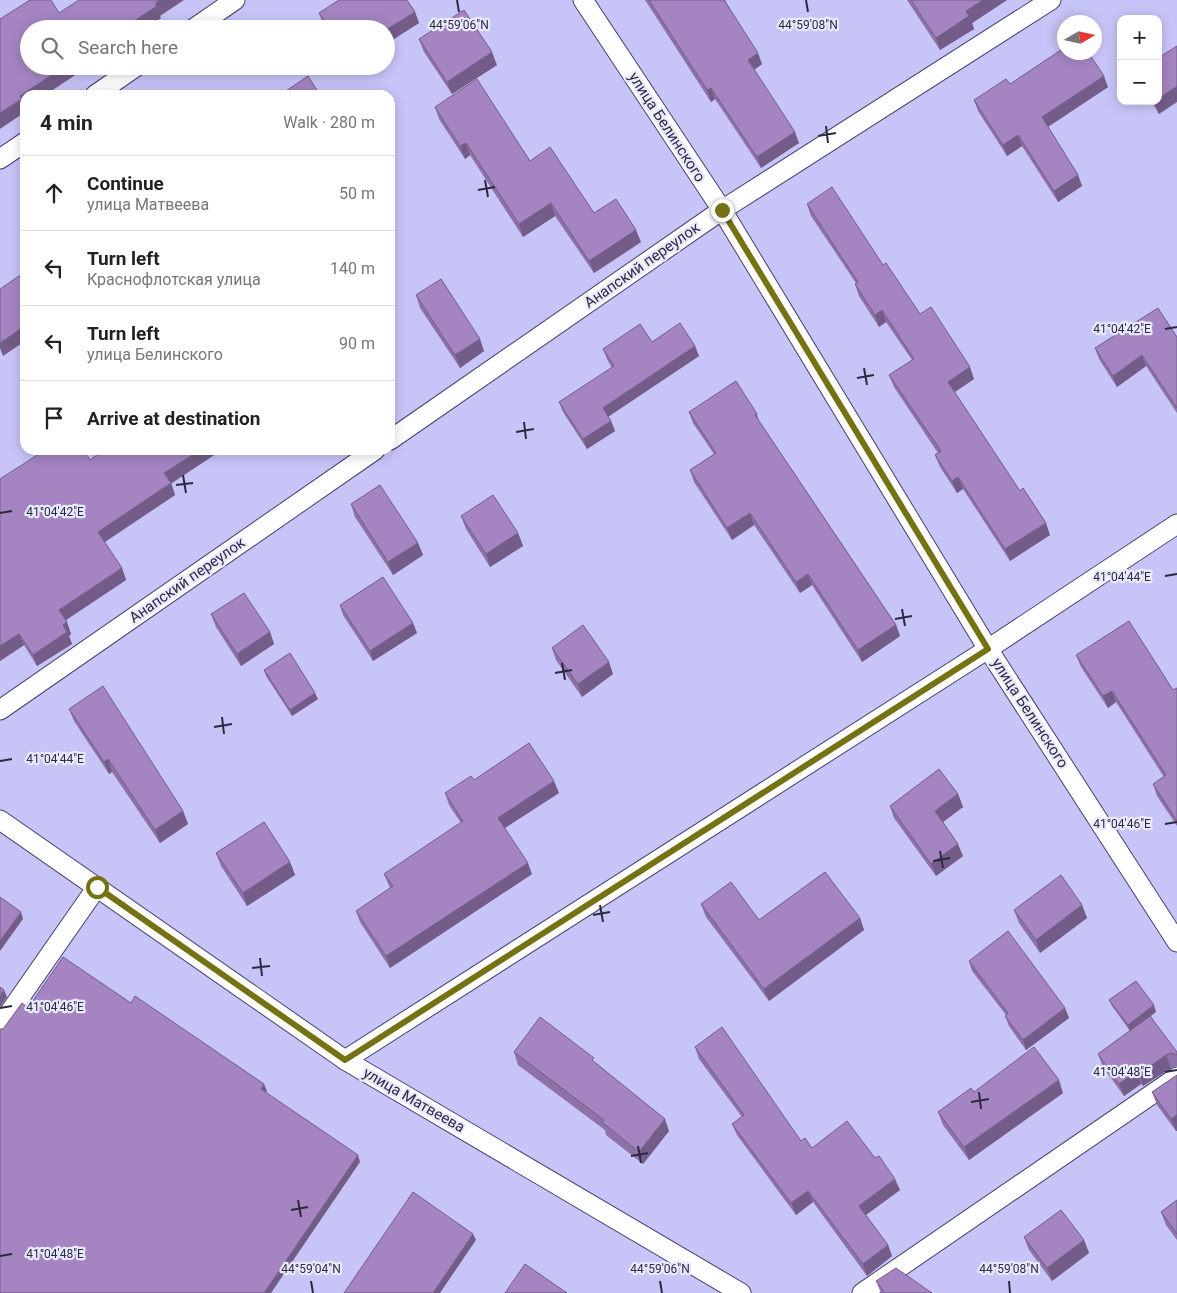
<!DOCTYPE html>
<html lang="en">
<head>
<meta charset="utf-8">
<style>
  body { margin:0; font-family:Roboto,sans-serif; background:#f2f2f2; color:#222 }
  .controls { position:absolute; right:15px; top:15px; display:grid; overflow:hidden; border-radius:10px; box-shadow:0 2px 12px #0003 }
  .controls button { width:45px; height:45px; display:grid; place-items:center; padding:0; border:0; border-bottom:1px solid #e0e0e0; background:#fff; color:#222; font:25px sans-serif }
  .compass { position:absolute; left:1057px; top:15px; width:45px; height:45px; border-radius:50%; background:#fff; box-shadow:0 2px 12px #0003; rotate:81deg }
  .stop { position:absolute; width:15px; height:15px; margin:-11px; border:4px solid #757214; border-radius:50%; background:#fff }
  .stop.end { background:#757214; border-color:#fff; box-shadow:0 1px 5px #0008 }
  .list { margin:0; padding:0; list-style:none }
  h2 { display:flex; justify-content:space-between; align-items:center; height:65px; margin:0; padding:0 20px; font-size:21px }
  h2 small { font-size:16px; font-weight:400; color:#767676 }
  .list li { display:grid; grid-template-columns:32px 1fr auto; gap:15px; align-items:center; box-sizing:border-box; height:75px; padding:0 20px; border-top:1px solid #e0e0e0 }
  .list b { display:block; font-size:19px; white-space:nowrap }
  .list p { margin:0; font-size:16px; white-space:nowrap; color:#767676 }
  .list em { font-size:16px; font-style:normal; color:#767676 }
  .icon { flex:none; width:28px; height:28px; fill:none; stroke:currentColor; stroke-width:2; stroke-linecap:round; stroke-linejoin:round }
  .map { position:relative; flex:none; width:1177px; height:1293px; overflow:hidden }
  .search { position:absolute; background:#fff; box-shadow:0 2px 12px #0003; left:20px; top:20px; width:375px; height:55px; display:flex; align-items:center; gap:12px; box-sizing:border-box; padding:0 18px; border-radius:28px; color:#767676; font-size:19px }
  .panel { position:absolute; background:#fff; box-shadow:0 2px 12px #0003; left:20px; top:90px; width:375px; height:365px; border-radius:15px }
  .map>svg:first-child { display:block }
  .lines { fill:none; stroke-linecap:round; stroke-linejoin:round }
  .service-casing { stroke:#46416d; stroke-width:21 }
  .service { stroke:#fff; stroke-width:19 }
  .wall { fill:#8d72a7 }
  .shaded-wall { fill:#735d88 }
  .building { fill:#a485c2; stroke:#735d88 }
  .route { stroke:#757214; stroke-width:6 }
  .ticks { fill:none; stroke:#2c2a3e; stroke-width:2 }
  .labels { text-anchor:middle; stroke-width:4.5; stroke-linejoin:round; paint-order:stroke }
  .street-label { font-size:15px; fill:#2c2a3e; stroke:#e9e9fe }
  .ticks-label { font-size:12px; text-anchor:middle; fill:#2c2a3e; stroke:#e9e9fe; stroke-width:4.5; stroke-linejoin:round; paint-order:stroke }
</style>
</head>
<body>
<div class="map">
<svg width="1177" height="1293" viewBox="0 0 1177 1293">
  <rect width="100%" height="100%" fill="#c7c4f8"/>
  <g class="lines">
    <defs>
      <g id="service">
        <polyline points="583,0 722,210 988,649 1177,942"/>
        <polyline points="193,29 235,0"/>
        <polyline points="95,95 137,66"/>
        <polyline points="0,159 25,142"/>
        <polyline points="390,440 722,210 1051,0"/>
        <polyline points="0,710 375,450"/>
        <polyline points="0,820 345,1060 741,1293"/>
        <polyline points="0,1026 97,887"/>
        <polyline points="345,1060 988,649 1177,524"/>
        <polyline points="862,1293 1177,1077"/>
      </g>
    </defs>
    <use href="#service" class="service-casing"/>
    <use href="#service" class="service"/>
  </g>
  <g class="wall">
    <polygon points="645,0 725,0 762,64 754,70 799,143 761,168 715,99 711,102"/>
    <polygon points="907,0 1007,0 972,23 974,29 940,50"/>
    <polygon points="415,12 419,23 386,44 386,29 326,29 323,24 319,13"/>
    <polygon points="419,39 497,65 452,94 424,52"/>
    <polygon points="1010,84 1108,87 1048,127 1078,175 1082,186 1058,202 1022,146 1007,156 978,111 974,100"/>
    <polygon points="1151,101 1158,101 1159,114"/>
    <polygon points="435,107 530,161 594,213 641,242 594,273 555,216 523,237 470,155 465,159 439,119"/>
    <polygon points="807,204 883,265 920,314 974,379 954,392 1020,491 1050,535 1010,561 963,489 957,493 940,467 935,455 938,453 894,387 889,375 912,360 886,322 879,327 859,296 855,284 856,283 811,216"/>
    <polygon points="416,295 484,351 460,368 420,308"/>
    <polygon points="1177,337 1177,413 1146,366 1117,387 1099,359 1095,348"/>
    <polygon points="652,342 695,346 699,356 608,417 611,421 615,431 587,449 563,412 559,402 612,368 607,359 603,349"/>
    <polygon points="689,412 757,414 759,421 896,625 900,636 862,662 812,585 800,593 754,525 732,540 694,482 690,470 714,454 693,423"/>
    <polygon points="90,460 171,483 175,495 104,542 122,568 126,580 66,620 71,634 69,636 72,644 37,666 24,645 0,661"/>
    <polygon points="351,504 418,543 423,555 393,575 355,517"/>
    <polygon points="461,516 518,533 523,546 490,567 466,529"/>
    <polygon points="340,605 413,623 417,633 373,661 343,615"/>
    <polygon points="211,614 270,632 274,644 241,666 216,627"/>
    <polygon points="552,648 613,674 582,697 556,660"/>
    <polygon points="1076,655 1173,690 1177,688 1177,826 1157,796 1153,784 1164,777 1116,702 1108,708 1081,667"/>
    <polygon points="264,670 318,699 292,716 266,676"/>
    <polygon points="69,709 183,811 188,824 160,843 112,772 109,774 74,721"/>
    <polygon points="474,780 559,793 505,828 532,874 390,968 360,922 356,911 390,888 384,874 461,823 449,805 445,793"/>
    <polygon points="958,794 963,807 943,822 963,856 936,876 894,818 890,806"/>
    <polygon points="216,853 290,862 295,875 247,906 221,866"/>
    <polygon points="701,904 759,920 860,918 864,930 769,1001 706,917"/>
    <polygon points="1082,905 1087,918 1040,953 1019,923 1014,910"/>
    <polygon points="969,961 1065,1008 1069,1018 1026,1050 1009,1026 1005,1016 1006,1015 972,971"/>
    <polygon points="1109,1000 1156,1012 1150,1016 1177,1052 1177,1066 1171,1068 1143,1086 1141,1084 1124,1096 1103,1067 1098,1054 1130,1031 1112,1006"/>
    <polygon points="695,1047 801,1141 812,1148 875,1158 900,1190 866,1215 888,1245 892,1256 867,1276 813,1202 796,1215 737,1135 732,1124 742,1117 699,1059"/>
    <polygon points="514,1052 595,1063 669,1131 643,1164 606,1135 605,1130 518,1065"/>
    <polygon points="1177,1075 1177,1131 1176,1131 1157,1105 1152,1092"/>
    <polygon points="974,1092 1063,1093 969,1160 943,1125 938,1112"/>
    <polygon points="1177,1200 1177,1240 1166,1225 1161,1212"/>
    <polygon points="1024,1237 1084,1240 1089,1253 1052,1281 1029,1250"/>
    <polygon points="876,1281 932,1293 881,1293"/>
  </g>
  <g class="shaded-wall">
    <polygon points="160,0 184,0 160,16 161,18 146,29 122,29"/>
    <polygon points="983,0 1007,0 972,23 974,29 940,50 936,38 966,11"/>
    <polygon points="415,12 419,23 386,44 386,30"/>
    <polygon points="492,52 497,65 452,94 447,82"/>
    <polygon points="758,53 762,64 752,71 748,60"/>
    <polygon points="65,66 89,66 45,95 25,95 25,112 0,129 0,113 20,96"/>
    <polygon points="1104,76 1108,87 1046,128 1042,117"/>
    <polygon points="1177,86 1177,102 1159,114 1154,101 1158,101 1158,99"/>
    <polygon points="711,88 715,99 711,102 707,90"/>
    <polygon points="795,132 799,143 761,168 757,157"/>
    <polygon points="1018,135 1022,146 1007,156 1003,145"/>
    <polygon points="466,143 470,155 465,159 460,146"/>
    <polygon points="1078,175 1082,186 1058,202 1054,191"/>
    <polygon points="551,203 555,216 523,237 519,224"/>
    <polygon points="636,230 641,242 594,273 589,261"/>
    <polygon points="882,310 886,322 879,327 875,315"/>
    <polygon points="25,326 25,341 3,356 0,348 0,343"/>
    <polygon points="480,339 484,351 460,368 455,355"/>
    <polygon points="695,346 699,356 606,418 603,408"/>
    <polygon points="1142,355 1146,366 1117,387 1113,376"/>
    <polygon points="970,367 974,379 952,394 948,382"/>
    <polygon points="611,421 615,431 587,449 583,439"/>
    <polygon points="200,450 222,450 169,485 164,473"/>
    <polygon points="958,477 963,489 957,493 952,481"/>
    <polygon points="171,483 175,495 102,544 98,532"/>
    <polygon points="750,513 754,525 732,540 727,528"/>
    <polygon points="1046,523 1050,535 1010,561 1005,549"/>
    <polygon points="518,533 523,546 490,567 486,554"/>
    <polygon points="418,543 423,555 393,575 388,562"/>
    <polygon points="122,568 126,580 63,622 59,610"/>
    <polygon points="808,574 812,585 800,593 796,582"/>
    <polygon points="67,622 71,634 69,636 72,644 37,666 33,655 63,625"/>
    <polygon points="413,623 417,633 373,661 370,651"/>
    <polygon points="896,625 900,636 862,662 858,650"/>
    <polygon points="270,632 274,644 241,666 237,654"/>
    <polygon points="19,634 24,645 0,661 0,646"/>
    <polygon points="609,662 613,674 582,697 578,684"/>
    <polygon points="1112,691 1116,702 1108,708 1103,696"/>
    <polygon points="315,693 318,699 292,716 290,710"/>
    <polygon points="108,759 112,772 109,774 104,762"/>
    <polygon points="554,781 559,793 503,829 498,818"/>
    <polygon points="958,794 963,807 940,824 935,811"/>
    <polygon points="183,811 188,824 160,843 155,830"/>
    <polygon points="958,844 963,856 936,876 931,864"/>
    <polygon points="290,862 295,875 247,906 243,893"/>
    <polygon points="528,863 532,874 390,968 386,956"/>
    <polygon points="1082,905 1087,918 1040,953 1036,940"/>
    <polygon points="21,912 23,919 0,951 0,941"/>
    <polygon points="860,918 864,930 769,1001 764,989"/>
    <polygon points="4,990 7,997 0,1007 0,996"/>
    <polygon points="1154,1005 1156,1012 1130,1032 1128,1025"/>
    <polygon points="1065,1008 1069,1018 1026,1050 1023,1040"/>
    <polygon points="1166,1055 1171,1068 1143,1086 1139,1074"/>
    <polygon points="1137,1071 1141,1084 1124,1096 1119,1084"/>
    <polygon points="1059,1080 1063,1093 969,1160 964,1147"/>
    <polygon points="264,1084 267,1091 263,1096 261,1089"/>
    <polygon points="1177,1115 1177,1131 1176,1131 1171,1119"/>
    <polygon points="665,1119 669,1131 643,1164 639,1152"/>
    <polygon points="358,1155 360,1162 271,1293 264,1293"/>
    <polygon points="895,1179 900,1190 863,1217 859,1206"/>
    <polygon points="808,1191 813,1202 796,1215 791,1203"/>
    <polygon points="473,1234 476,1240 440,1293 433,1293"/>
    <polygon points="1084,1240 1089,1253 1052,1281 1047,1268"/>
    <polygon points="888,1245 892,1256 867,1276 863,1264"/>
  </g>
  <g class="building">
    <polygon points="30,0 51,0 59,13 79,0 160,0 155,3 157,6 122,29 29,29 29,66 65,66 20,96 22,99 0,113 0,19"/>
    <polygon points="339,0 407,0 415,12 386,30 386,29 330,29 319,13"/>
    <polygon points="649,0 724,0 758,53 748,60 795,132 757,157 711,88 707,90"/>
    <polygon points="911,0 983,0 966,11 969,16 936,38"/>
    <polygon points="464,10 492,52 447,82 419,39"/>
    <polygon points="1177,46 1177,86 1158,99 1158,58"/>
    <polygon points="1064,48 1064,52 1088,52 1104,76 1042,117 1078,175 1054,191 1018,135 1003,145 974,100 1006,79 1010,84"/>
    <polygon points="308,76 320,95 280,95"/>
    <polygon points="477,79 530,161 550,147 594,213 616,199 636,230 589,261 551,203 519,224 466,143 460,146 435,107"/>
    <polygon points="832,187 883,265 886,263 920,314 931,307 970,367 948,382 1020,491 1023,488 1046,523 1005,549 958,477 952,481 935,455 941,451 889,375 914,359 882,310 875,315 855,284 858,282 807,204"/>
    <polygon points="25,272 25,326 0,343 0,289"/>
    <polygon points="441,279 480,339 455,355 416,295"/>
    <polygon points="1158,308 1177,337 1177,408 1142,355 1113,376 1095,348"/>
    <polygon points="680,323 695,346 603,408 611,421 583,439 559,402 614,366 603,349 640,324 652,342"/>
    <polygon points="736,381 757,414 755,415 896,625 858,650 808,574 796,582 750,513 727,528 690,470 716,453 689,412"/>
    <polygon points="45,450 84,450 90,460 104,450 200,450 164,473 171,483 98,532 122,568 59,610 67,622 63,625 67,632 33,655 19,634 0,646 0,479"/>
    <polygon points="380,485 418,543 388,562 351,504"/>
    <polygon points="493,495 518,533 486,554 461,516"/>
    <polygon points="383,577 413,623 370,651 340,605"/>
    <polygon points="244,593 270,632 237,654 211,614"/>
    <polygon points="1129,621 1173,690 1177,688 1177,821 1153,784 1166,775 1112,691 1103,696 1076,655"/>
    <polygon points="583,625 609,662 578,684 552,648"/>
    <polygon points="290,653 315,693 290,710 264,670"/>
    <polygon points="103,686 183,811 155,830 108,759 104,762 69,709"/>
    <polygon points="529,743 554,781 498,818 528,863 386,956 356,911 393,886 384,874 463,821 445,793 471,776 474,780"/>
    <polygon points="939,769 958,794 935,811 958,844 931,864 890,806"/>
    <polygon points="264,822 290,862 243,893 216,853"/>
    <polygon points="825,872 860,918 764,989 701,904 731,882 759,920"/>
    <polygon points="1061,875 1082,905 1036,940 1014,910"/>
    <polygon points="0,897 21,912 0,941"/>
    <polygon points="1008,931 1065,1008 1023,1040 1005,1016 1008,1013 969,961"/>
    <polygon points="63,957 131,1003 135,996 264,1084 261,1089 358,1155 264,1293 0,1293 0,1029 3,1029 22,1003 28,1008"/>
    <polygon points="1136,981 1154,1005 1128,1025 1109,1000"/>
    <polygon points="0,987 4,990 0,996"/>
    <polygon points="1150,1016 1177,1052 1177,1055 1172,1053 1166,1055 1139,1074 1137,1071 1119,1084 1098,1054"/>
    <polygon points="540,1017 594,1058 592,1060 665,1119 639,1152 602,1122 604,1120 514,1052"/>
    <polygon points="722,1027 801,1141 805,1138 812,1148 847,1121 875,1158 879,1156 895,1179 859,1206 888,1245 863,1264 808,1191 791,1203 732,1124 744,1115 695,1047"/>
    <polygon points="1034,1047 1059,1080 964,1147 938,1112 971,1088 974,1092"/>
    <polygon points="1177,1075 1177,1115 1171,1119 1152,1092"/>
    <polygon points="413,1192 473,1234 433,1293 344,1293"/>
    <polygon points="1177,1200 1177,1234 1161,1212"/>
    <polygon points="1061,1210 1084,1240 1047,1268 1024,1237"/>
    <polygon points="525,1264 567,1293 505,1293"/>
    <polygon points="896,1268 932,1293 885,1293 876,1281"/>
  </g>
  <g class="lines">
    <polyline class="route" points="97,887 345,1060 988,649 722,210"/>
  </g>
  <path class="ticks" d="M457 0 459 12M806 0 808 12M826 126 828 143M818 136 836 133M485 180 488 197M478 190 495 187M1165 329 1177 327M864 368 867 385M857 378 874 375M524 422 526 439M516 432 534 429M183 475 186 493M176 485 193 483M0 513 12 511M1165 576 1177 574M902 609 905 626M895 619 912 616M562 663 565 680M555 673 572 670M222 717 224 734M214 727 232 724M0 761 12 759M1165 824 1177 822M940 851 943 868M933 861 950 858M600 905 603 922M593 915 610 912M260 958 262 976M252 968 270 966M0 1008 12 1006M1165 1072 1177 1070M979 1092 981 1109M971 1102 989 1099M638 1146 641 1163M631 1156 648 1153M298 1200 301 1217M291 1210 308 1207M0 1256 12 1254M311 1281 313 1293M660 1281 662 1293M1009 1281 1010 1293"/>
  <g class="labels">
    <g class="street-label">
      <text transform="translate(667 127) rotate(57)" y="5">улица Белинского</text>
      <text transform="translate(642 265) rotate(-35)" y="5">Анапский переулок</text>
      <text transform="translate(187 580) rotate(-35)" y="5">Анапский переулок</text>
      <text transform="translate(1030 713) rotate(57)" y="5">улица Белинского</text>
      <text transform="translate(414 1100) rotate(30)" y="5">улица Матвеева</text>
    </g>
  </g>
  <g class="ticks-label">
    <text x="459" y="29">44°59'06"N</text>
    <text x="808" y="29">44°59'08"N</text>
    <text x="1122" y="333">41°04'42"E</text>
    <text x="55" y="516">41°04'42"E</text>
    <text x="1122" y="581">41°04'44"E</text>
    <text x="55" y="763">41°04'44"E</text>
    <text x="1122" y="828">41°04'46"E</text>
    <text x="55" y="1011">41°04'46"E</text>
    <text x="1122" y="1076">41°04'48"E</text>
    <text x="55" y="1258">41°04'48"E</text>
    <text x="311" y="1273">44°59'04"N</text>
    <text x="660" y="1273">44°59'06"N</text>
    <text x="1009" y="1273">44°59'08"N</text>
  </g>
</svg>
<div class="controls">
<button>+</button>
<button>−</button>
</div>
<svg class="compass" viewBox="-18 -18 36 36"><path d="M0-13l5 13h-10z" fill="#e53935"/><path d="M0 13l5-13h-10z" fill="#767676"/></svg>
<div class="stop" style="left:97px;top:887px"></div>
<div class="stop end" style="left:722px;top:210px"></div>
<div class="search"><svg class="icon" aria-label="search" viewBox="0 0 24 24"><circle cx="10" cy="10" r="6"/><path d="M15 15l6 6"/></svg>Search here</div>
<section class="panel">
<h2>4 min<small>Walk · 280 m</small></h2>
<ul class="list">
<li><svg class="icon" aria-label="ahead" viewBox="0 0 24 24"><path d="M12 20V5M6 11l6-6 6 6"/></svg><div><b>Continue</b><p>улица Матвеева</p></div><em>50 m</em></li>
<li><svg class="icon" aria-label="left" viewBox="0 0 24 24"><path d="M17 20v-9H6M10 6l-5 5 5 5"/></svg><div><b>Turn left</b><p>Краснофлотская улица</p></div><em>140 m</em></li>
<li><svg class="icon" aria-label="left" viewBox="0 0 24 24"><path d="M17 20v-9H6M10 6l-5 5 5 5"/></svg><div><b>Turn left</b><p>улица Белинского</p></div><em>90 m</em></li>
<li><svg class="icon" aria-label="arrive" viewBox="0 0 24 24"><path d="M6 21V4h12l-3 4 3 4H6"/></svg><div><b>Arrive at destination</b></div></li>
</ul>
</section>
</div>
</body>
</html>
